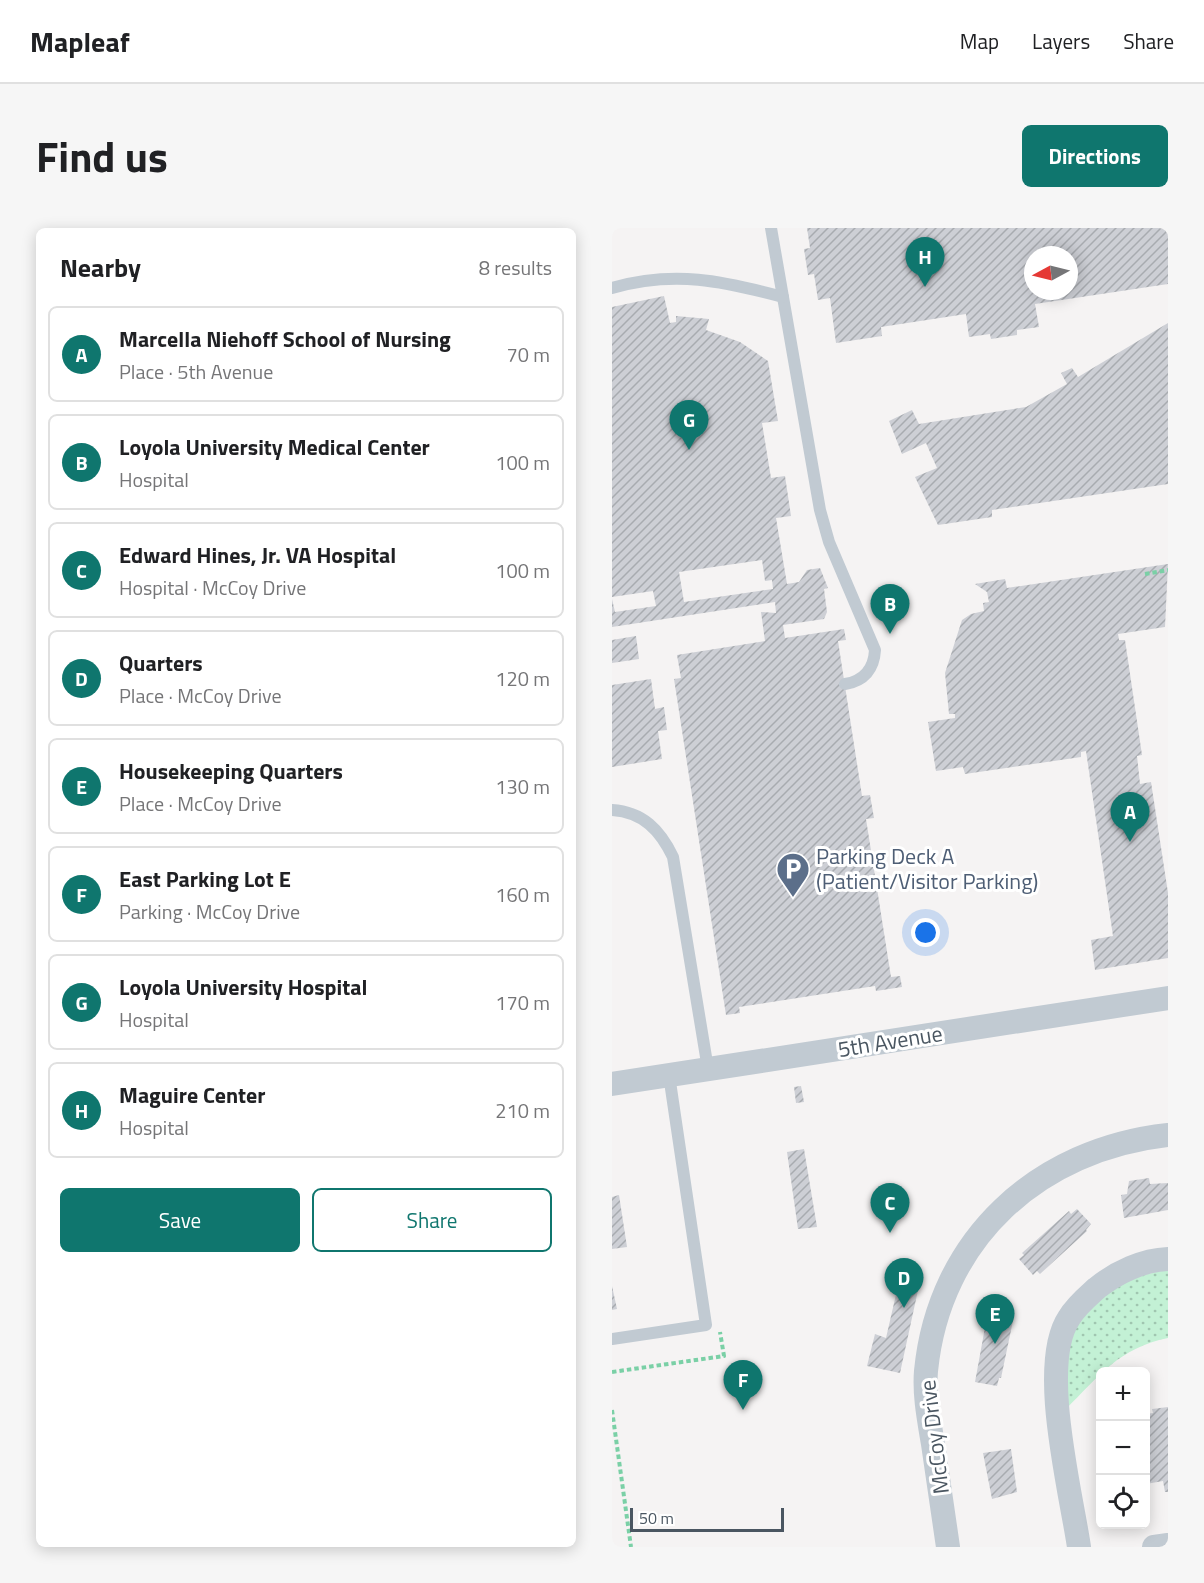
<!DOCTYPE html>
<html lang="en">
<head>
<meta charset="utf-8">
<style>
  body { margin:0; font-family:"Titillium Web",sans-serif; background:#f6f6f6; color:#202124 }
  .controls { position:absolute; right:18px; bottom:18px; display:grid; overflow:hidden; border-radius:9px; box-shadow:0 3px 15px #0003 }
  .controls button { width:54px; height:54px; display:grid; place-items:center; padding:0; border:0; border-bottom:2px solid #e0e0e0; background:#fff; color:#202124; font:30px sans-serif }
  .compass { position:absolute; left:412px; top:18px; width:54px; height:54px; border-radius:50%; background:#fff; box-shadow:0 3px 15px #0003; rotate:263deg }
  .scale { position:absolute; left:18px; bottom:15px; width:154px; box-sizing:border-box; padding-left:6px; border:3px solid #4a5661; border-top:0; font-size:16px; line-height:21px; white-space:nowrap; color:#4a5661; -webkit-text-stroke:4px #fff; paint-order:stroke }
  .you { position:absolute; left:314px; top:705px; width:21px; height:21px; margin:-15px; border:4px solid #fff; border-radius:50%; background:#1a73e8; box-shadow:0 0 0 9px #1a73e833 }
  .badge { display:grid; place-items:center; width:39px; height:39px; border-radius:50%; background:#0f766e; color:#fff; font-size:20px; font-weight:700 }
  .pin { position:absolute; translate:-50% -50px; filter:drop-shadow(0 2px 3px #0008) }
  .pin::after { content:''; position:absolute; top:32px; width:21px; height:18px; background:inherit; clip-path:polygon(0 0,100% 0,50% 100%) }
  .list { margin:0; padding:0; list-style:none }
  h2 { display:flex; justify-content:space-between; align-items:center; height:78px; margin:0; padding:0 24px; font-size:26px }
  h2 small { font-size:20px; font-weight:400; color:#757577 }
  .list li { display:grid; grid-template-columns:39px 1fr auto; gap:18px; align-items:center; box-sizing:border-box; height:96px; margin:0 12px 12px; padding:0 12px; border:2px solid #e0e0e0; border-radius:9px }
  .list b { display:block; font-size:22px; white-space:nowrap }
  .list p { margin:0; font-size:20px; white-space:nowrap; color:#757577 }
  .list em { font-size:20px; font-style:normal; color:#757577 }
  .actions { display:flex; gap:12px; padding:18px 24px }
  .actions a { flex:1; padding:14px 0; border:2px solid #0f766e; border-radius:9px; text-align:center; font-size:21px; color:#0f766e }
  .actions .main { background:#0f766e; color:#fff }
  .icon { flex:none; width:33px; height:33px; fill:none; stroke:currentColor; stroke-width:2; stroke-linecap:round; stroke-linejoin:round }
  .map { position:relative; flex:none; width:556px; height:1319px; overflow:hidden; border-radius:9px }
  header { display:flex; align-items:center; gap:36px; box-sizing:border-box; height:84px; padding:0 30px; background:#fff; border-bottom:2px solid #e0e0e0 }
  header strong { font-size:28px }
  nav { display:flex; gap:33px; margin-inline-start:auto; font-size:21px }
  .intro { display:flex; align-items:center; justify-content:space-between; box-sizing:border-box; height:144px; padding:0 36px }
  h1 { margin:0; font-size:42px }
  .button { padding:15px 27px; border-radius:9px; background:#0f766e; color:#fff; font-size:21px; font-weight:700 }
  main { display:flex; gap:36px; padding:0 36px }
  aside { flex:1; background:#fff; border-radius:9px; box-shadow:0 3px 15px #0003 }
  .map>svg:first-child { display:block }
  .park { fill:url(#park-dots) }
  .building { fill:url(#building-hatch); fill-rule:evenodd }
  .lines { fill:none; stroke-linecap:round; stroke-linejoin:round }
  .path { stroke:#7ad0a6; stroke-width:4; stroke-dasharray:4.5 3; stroke-linecap:butt }
  .lane { stroke:#c1cad2; stroke-width:12 }
  .street { stroke:#c1cad2; stroke-width:24 }
  .labels { text-anchor:middle; stroke-width:6; stroke-linejoin:round; paint-order:stroke }
  .service-label { font-size:22px; fill:#4e5e75; stroke:#fff; text-anchor:start }
  .street-label { font-size:22px; fill:#4a5661; stroke:#fff }
</style>
</head>
<body>
<header>
<strong>Mapleaf</strong>
<nav><a>Map</a><a>Layers</a><a>Share</a></nav>
</header>
<div class="intro"><h1>Find us</h1><a class="button">Directions</a></div>
<main>
<aside>
<h2>Nearby<small>8 results</small></h2>
<ul class="list">
<li><span class="badge">A</span><div><b>Marcella Niehoff School of Nursing</b><p>Place · 5th Avenue</p></div><em>70 m</em></li>
<li><span class="badge">B</span><div><b>Loyola University Medical Center</b><p>Hospital</p></div><em>100 m</em></li>
<li><span class="badge">C</span><div><b>Edward Hines, Jr. VA Hospital</b><p>Hospital · McCoy Drive</p></div><em>100 m</em></li>
<li><span class="badge">D</span><div><b>Quarters</b><p>Place · McCoy Drive</p></div><em>120 m</em></li>
<li><span class="badge">E</span><div><b>Housekeeping Quarters</b><p>Place · McCoy Drive</p></div><em>130 m</em></li>
<li><span class="badge">F</span><div><b>East Parking Lot E</b><p>Parking · McCoy Drive</p></div><em>160 m</em></li>
<li><span class="badge">G</span><div><b>Loyola University Hospital</b><p>Hospital</p></div><em>170 m</em></li>
<li><span class="badge">H</span><div><b>Maguire Center</b><p>Hospital</p></div><em>210 m</em></li>
</ul>
<div class="actions"><a class="main">Save</a><a>Share</a></div>
</aside>
<div class="map">
<svg width="556" height="1319" viewBox="0 0 556 1319">
  <defs>
    <pattern id="park-dots" width="8" height="8" patternUnits="userSpaceOnUse" patternTransform="scale(1.5)"><rect width="8" height="8" fill="#c3f1d5"/><path d="M2 2h.1M6 6h.1" fill="none" stroke="#a0c6b0" stroke-width="1.8" stroke-linecap="round"/></pattern>
    <pattern id="building-hatch" width="6" height="6" patternUnits="userSpaceOnUse" patternTransform="scale(1.5)"><rect width="6" height="6" fill="#cdcfd5"/><path d="M-1 1l2-2M0 6l6-6M5 7l2-2" fill="none" stroke="#a8abb0"/></pattern>
  </defs>
  <rect width="100%" height="100%" fill="#f5f3f3"/>
  <path class="park" d="M556 1041V1110C507 1120 487 1148 454 1181L453 1128 465 1097 484 1071 516 1051Z"/>
  <g class="building">
    <path d="M195 0H556V56L423 76 427 99 405 102V107L379 111 378 106 357 109 354 86 269 99 270 108 224 115 218 70 206 72 202 46 196 47 192 21 198 20ZM421 27H457V63H421Z"/>
    <path d="M52 68 58 95 64 94V88L97 91 94 102 128 114 156 133 166 193 150 195 159 250 173 248 179 288 164 290 175 356 187 354 195 342 208 340 216 360 212 361 215 384 212 391 171 397 173 410 232 401 234 412 226 413 250 568 258 567 262 590 254 591 279 749 288 748 290 759 264 763 263 758 127 779 128 785 114 787 62 451 69 450 65 427 153 413 149 384 164 385 163 374 0 399V371L3 384 44 378 41 363 0 369V79ZM150 332 153 353 160 352 161 361 72 374 67 344Z"/>
    <polygon points="556,95 556,256 380,282 380,289 326,297 303,249 325,240 314,215 290,226 277,193 300,182 307,196 414,179 455,156 449,145 460,140 466,149"/>
    <polygon points="556,336 553,399 506,406 507,412 513,412 530,527 525,528 528,556 539,554 556,665 556,730 483,742 479,712 501,708 474,523 469,524 469,529 353,546 351,539 324,543 316,494 343,490 343,486 337,486 333,445 350,392 359,386 372,383 371,375 377,374 375,364 363,356 393,351 395,360"/>
    <polygon points="24,408 27,431 0,435 0,412"/>
    <polygon points="39,451 43,481 52,479 55,502 46,503 50,531 0,539 0,457"/>
    <polygon points="189,858 192,874 184,875 182,859"/>
    <polygon points="192,921 205,999 186,1001 175,924"/>
    <polygon points="537,950 538,956 556,955 556,982 512,990 509,967 515,966 517,953"/>
    <polygon points="7,967 15,1019 0,1021 0,969"/>
    <polygon points="465,981 479,996 474,1002 475,1003 428,1046 425,1043 421,1047 407,1031 412,1027 410,1025 457,983 459,986"/>
    <polygon points="288,1049 308,1053 288,1145 255,1138 263,1106 274,1110"/>
    <polygon points="0,1058 5,1081 0,1082"/>
    <polygon points="380,1077 402,1081 402,1088 389,1150 387,1150 385,1158 363,1154 376,1083 378,1084"/>
    <polygon points="556,1179 556,1264 553,1264 551,1253 534,1256 534,1186 541,1185 540,1181"/>
    <polygon points="399,1221 405,1264 380,1271 371,1225"/>
  </g>
  <g class="lines">
    <g class="path">
      <polyline points="533,346 556,342"/>
      <polyline points="0,1144 112,1128 108,1104"/>
      <polyline points="0,1182 19,1319"/>
    </g>
    <g class="lane">
      <path d="M159 0 208 282 217 314 263 422C262 441 252 453 233 456"/>
      <path d="M0 60C62 42 111 53 171 69"/>
      <path d="M0 582C31 584 48 602 61 629L96 841"/>
      <polyline points="0,1111 94,1097 57,847"/>
    </g>
    <g class="street">
      <polyline points="0,856 556,770"/>
      <path d="M336 1319C331 1285 326 1250 321 1216 317 1192 312 1167 314 1143 327 1010 427 921 556 907"/>
      <path d="M467 1319C459 1264 426 1136 457 1090 464 1078 475 1069 485 1060 505 1044 531 1032 556 1031"/>
      <polyline points="542,1319 556,1317"/>
    </g>
  </g>
  <defs>
    <symbol id="parking-pin" viewBox="-11 -11 22 30"><path d="M0 17L-7.5 6A9.5 9.5 0 1 1 7.5 6Z" fill="#5c6f8a" stroke="#fff"/><path d="M-3.5-5.5H1a3.5 3.5 0 0 1 0 7H-1V5.5H-3.5ZM-1-3.4V-.6H.8a1.4 1.4 0 0 0 0-2.8Z" fill="#fff"/></symbol>
  </defs>
  <g fill-rule="evenodd">
    <use href="#parking-pin" x="162" y="622" width="38" height="52"/>
  </g>
  <g class="labels">
    <g class="service-label">
      <text x="204" y="636">Parking Deck A<tspan x="204" dy="25">(Patient/Visitor Parking)</tspan></text>
    </g>
    <g class="street-label">
      <text transform="translate(278 813) rotate(-9)" y="8">5th Avenue</text>
      <text transform="translate(322 1209) rotate(-97)" y="8">McCoy Drive</text>
    </g>
  </g>
</svg>
<div class="controls">
<button>+</button>
<button>−</button>
<button><svg class="icon" aria-label="locate" viewBox="0 0 24 24"><circle cx="12" cy="12" r="6"/><path d="M12 2v4M12 18v4M2 12h4M18 12h4"/></svg></button>
</div>
<svg class="compass" viewBox="-18 -18 36 36"><path d="M0-13l5 13h-10z" fill="#e53935"/><path d="M0 13l5-13h-10z" fill="#757577"/></svg>
<div class="scale">50 m</div>
<div class="you"></div>
<div class="pin badge" style="left:518px;top:614px">A</div>
<div class="pin badge" style="left:278px;top:406px">B</div>
<div class="pin badge" style="left:278px;top:1005px">C</div>
<div class="pin badge" style="left:292px;top:1080px">D</div>
<div class="pin badge" style="left:383px;top:1116px">E</div>
<div class="pin badge" style="left:131px;top:1182px">F</div>
<div class="pin badge" style="left:77px;top:222px">G</div>
<div class="pin badge" style="left:313px;top:59px">H</div>
</div>
</main>
</body>
</html>
